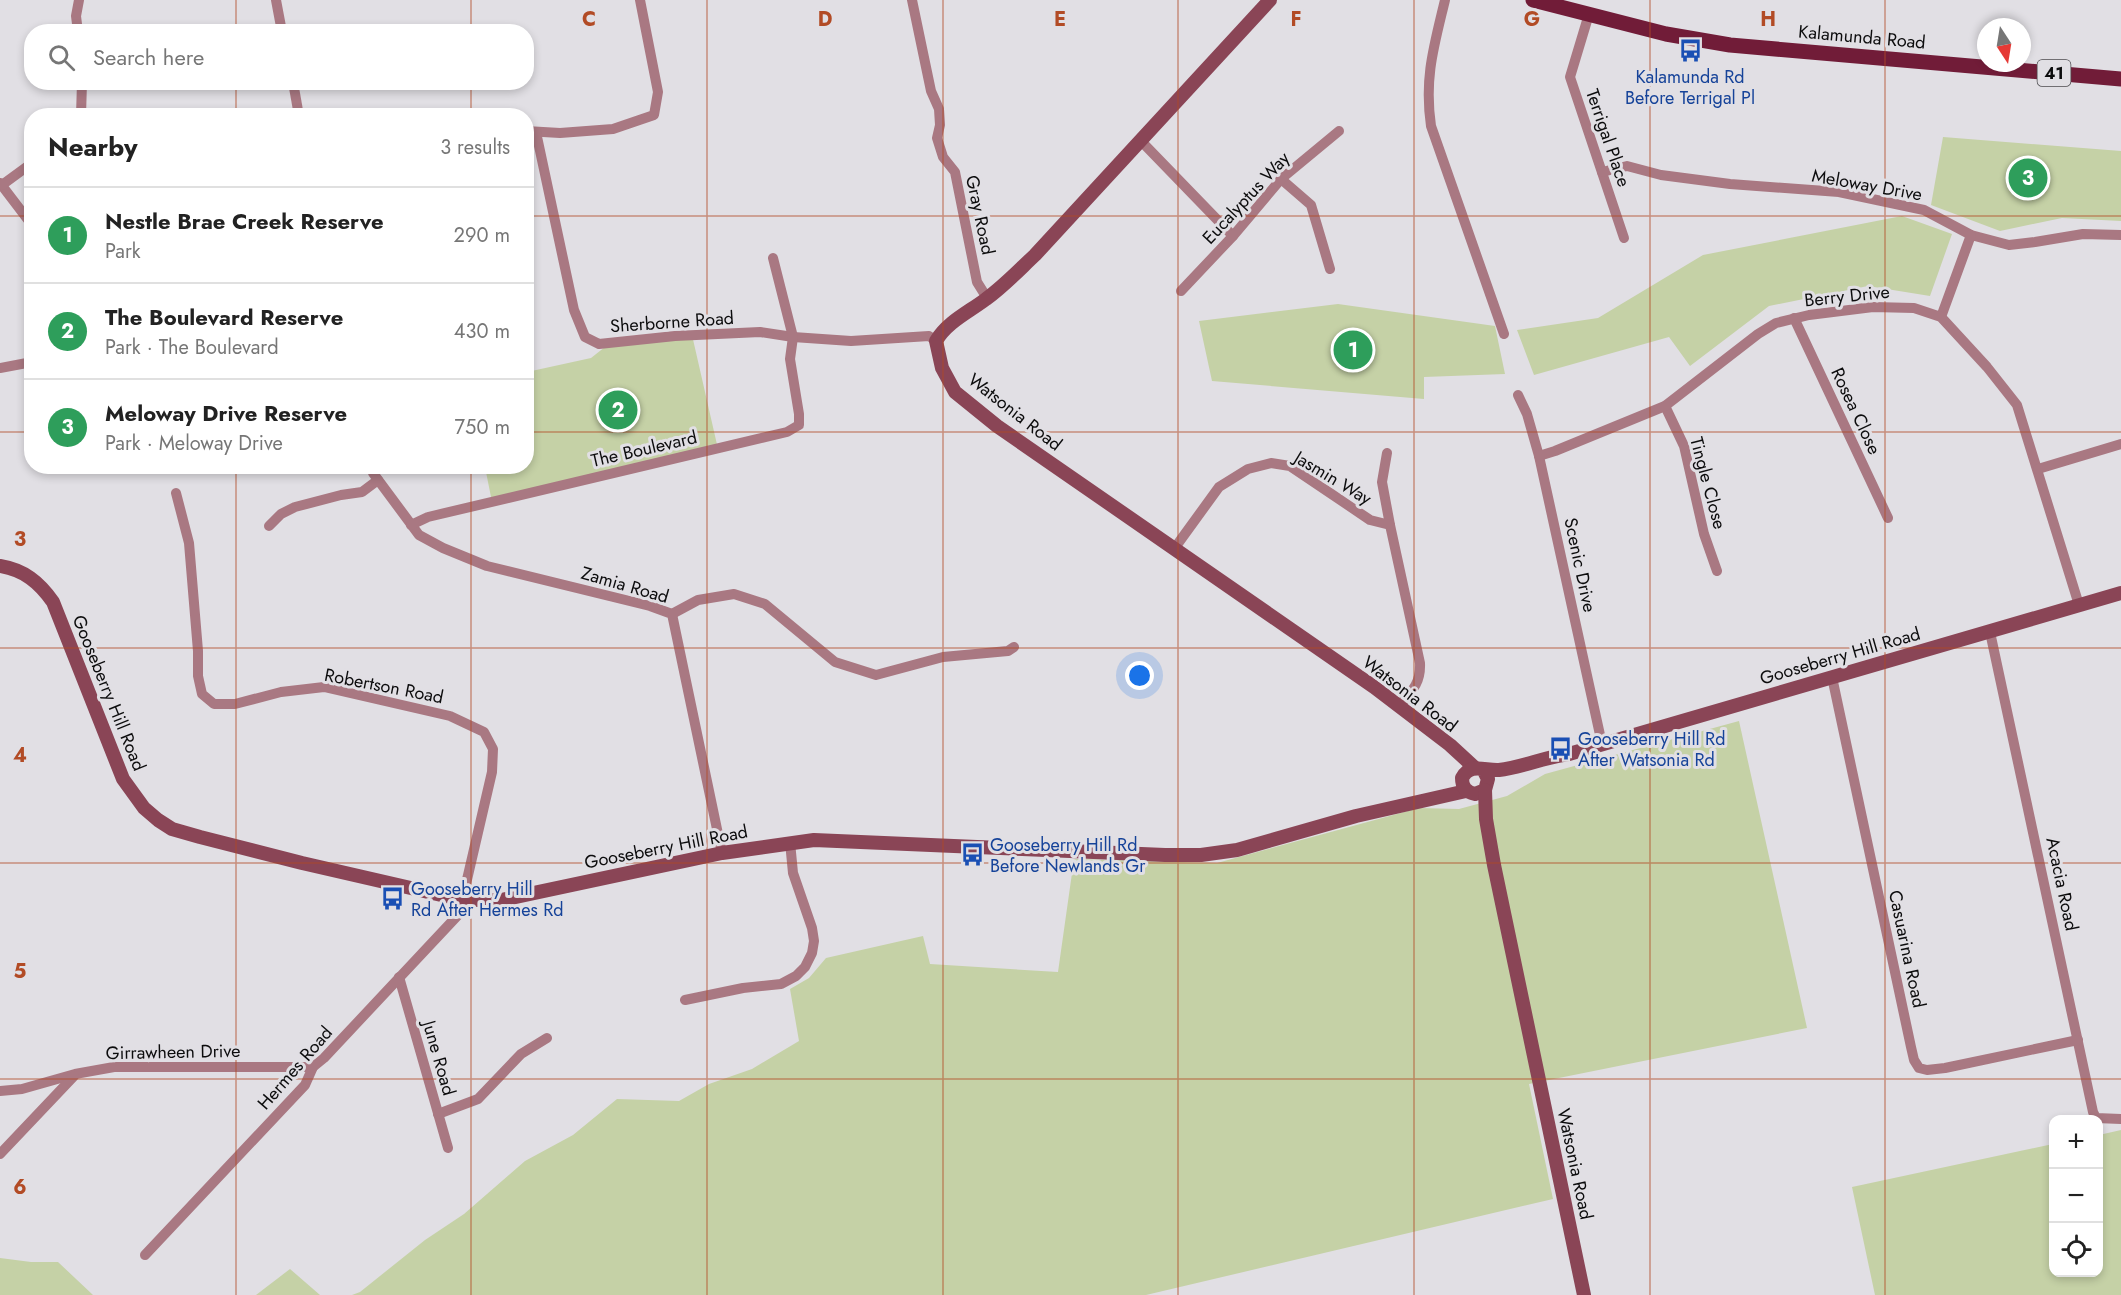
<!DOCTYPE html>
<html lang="en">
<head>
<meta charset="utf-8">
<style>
  body { margin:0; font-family:Jost,sans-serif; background:#f2f2f2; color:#222 }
  .controls { position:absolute; right:18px; bottom:18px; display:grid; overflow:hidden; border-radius:12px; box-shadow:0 3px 9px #0003 }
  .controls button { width:54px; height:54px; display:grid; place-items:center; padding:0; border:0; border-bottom:2px solid #e0e0e0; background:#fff; color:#222; font:30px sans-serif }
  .compass { position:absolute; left:1977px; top:18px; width:54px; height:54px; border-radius:50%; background:#fff; box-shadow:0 3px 9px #0003; rotate:168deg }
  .you { position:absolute; left:1140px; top:676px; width:21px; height:21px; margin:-15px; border:4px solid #fff; border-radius:50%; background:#1a73e8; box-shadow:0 0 0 9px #1a73e833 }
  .badge { display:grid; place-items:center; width:39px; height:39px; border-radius:50%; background:#1a73e8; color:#fff; font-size:20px; font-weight:700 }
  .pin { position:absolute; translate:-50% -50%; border:3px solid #fff; box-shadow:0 2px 6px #0006 }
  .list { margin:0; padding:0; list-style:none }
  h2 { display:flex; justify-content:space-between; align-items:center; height:78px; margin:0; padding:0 24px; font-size:26px }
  h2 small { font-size:20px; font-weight:400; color:#767676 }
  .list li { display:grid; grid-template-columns:39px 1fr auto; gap:18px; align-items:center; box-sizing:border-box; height:96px; padding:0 24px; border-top:2px solid #e0e0e0 }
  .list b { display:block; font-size:22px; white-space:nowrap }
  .list p { margin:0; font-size:20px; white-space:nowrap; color:#767676 }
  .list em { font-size:20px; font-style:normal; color:#767676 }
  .icon { flex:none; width:33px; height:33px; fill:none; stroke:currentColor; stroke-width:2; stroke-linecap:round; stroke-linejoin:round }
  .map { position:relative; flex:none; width:2121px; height:1295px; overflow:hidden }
  .search { position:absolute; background:#fff; box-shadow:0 3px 9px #0003; left:24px; top:24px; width:510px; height:66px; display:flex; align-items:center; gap:15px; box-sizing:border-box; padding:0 21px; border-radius:24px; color:#767676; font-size:22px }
  .panel { position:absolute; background:#fff; box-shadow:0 3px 9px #0003; left:24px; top:108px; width:510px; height:366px; border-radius:24px }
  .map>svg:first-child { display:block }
  .green { fill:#c5d1a6 }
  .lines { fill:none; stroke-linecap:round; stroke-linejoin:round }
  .street { stroke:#a97882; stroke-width:10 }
  .secondary { stroke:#8a4556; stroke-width:14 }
  .primary { stroke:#711c38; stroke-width:15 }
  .grid { fill:none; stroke:#b24b25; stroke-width:1.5; stroke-opacity:0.55 }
  .labels { text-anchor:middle; stroke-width:6; stroke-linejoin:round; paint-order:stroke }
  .shield { fill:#e1dfe4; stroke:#4c4b4e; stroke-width:1.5 }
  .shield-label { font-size:16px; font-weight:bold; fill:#0c0c0d }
  .street-label { font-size:18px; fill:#0c0c0d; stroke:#e1dfe4 }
  .transit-label { font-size:18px; fill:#164399; stroke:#e1dfe4; text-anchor:start }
  .grid-label { font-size:20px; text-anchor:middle; font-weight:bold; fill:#b24b25; stroke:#e1dfe4; stroke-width:6; stroke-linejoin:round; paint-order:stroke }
</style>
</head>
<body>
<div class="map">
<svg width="2121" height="1295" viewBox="0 0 2121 1295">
  <rect width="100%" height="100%" fill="#e1dfe4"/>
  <g class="green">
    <polygon points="1943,137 2121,151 2121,221 2062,218 2000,231 1931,205"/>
    <polygon points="1902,216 1952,234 1930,296 1868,286 1769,306 1690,366 1669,337 1534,375 1517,330 1598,318 1703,255"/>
    <polygon points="1338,304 1495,326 1505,374 1424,377 1424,399 1212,381 1199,321"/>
    <polygon points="692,335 718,449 492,502 485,467 526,466 527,372 591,358 610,343"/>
    <polygon points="1739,721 1807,1028 1529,1084 1553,1199 1146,1295 352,1295 360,1292 425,1240 464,1214 525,1161 573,1135 617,1099 679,1101 709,1084 752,1069 799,1041 790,989 809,978 826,958 923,936 930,964 1058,972 1074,859 1217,863 1419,808 1459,809 1507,796 1545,774"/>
    <polygon points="2121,1130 2121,1295 1875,1295 1852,1187 2053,1144 2054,1272 2098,1272 2099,1135"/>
    <polygon points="0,1258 31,1262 58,1262 93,1295 0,1295"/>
    <polygon points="290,1269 320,1295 256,1295"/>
  </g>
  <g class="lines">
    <g class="street">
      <polyline points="276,0 282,32"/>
      <polyline points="912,0 931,91 939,109 940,125 937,138 943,157 955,172 977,282 987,298"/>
      <path d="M1445 0C1434 46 1424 78 1431 126L1504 334"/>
      <polyline points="1589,14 1570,77 1624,238"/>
      <polyline points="78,32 76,16 79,0"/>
      <polyline points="293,82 299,116"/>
      <polyline points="81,116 82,82"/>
      <polyline points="526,131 560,133 613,129 654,115 658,92 640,0"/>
      <polyline points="536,132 574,310 585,337 599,344 675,336 760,332 793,337 851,341 929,336 936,341"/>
      <polyline points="1141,141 1233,236"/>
      <polyline points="1602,172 1627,166 1661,175 1730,184 1839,192 1924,210 1971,235 2009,245 2035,242 2083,234 2121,235"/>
      <polyline points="1281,179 1311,205 1330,269"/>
      <polyline points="0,183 32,225"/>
      <polyline points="2,185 32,163"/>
      <polyline points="1181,291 1233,236 1281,179 1339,131"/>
      <polyline points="1941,317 1971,235"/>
      <polyline points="1794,318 1888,518"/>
      <polyline points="0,368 32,362"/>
      <polyline points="1518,395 1527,414 1539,456 1602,744"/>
      <polyline points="1665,406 1684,446 1704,534 1717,571"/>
      <polyline points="1387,453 1382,482 1390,525"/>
      <polyline points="1539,456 1555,451 1665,406 1758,334 1776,323 1809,315 1873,307 1914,308 1941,317 1987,367 2017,405 2079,605"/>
      <polyline points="371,466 373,473 419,535 443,548 487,566 650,606 672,614 722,853"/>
      <polyline points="2038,469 2121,444"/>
      <polyline points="411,525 428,517 787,432 799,425 799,414 790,359 793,337 773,258"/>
      <polyline points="269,526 281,514 295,507 341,495 362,492 378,480"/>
      <path d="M1174 549 1219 487 1248 469 1271 463 1290 466 1370 520 1390 525 1420 663C1421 684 1411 692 1398 707"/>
      <polyline points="672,614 698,600 734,594 765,604 835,662 876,675 943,657 1008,651 1014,647"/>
      <polyline points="1990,632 2093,1112 2096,1118 2121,1119"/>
      <polyline points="1832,677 1911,1047 1914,1060 1919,1068 1927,1070 1945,1068 2078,1040"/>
      <polyline points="399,977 448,1148"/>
      <polyline points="685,1000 743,988 781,984 796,976 805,967 812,953 814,941 812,928 793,873 790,842"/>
      <polyline points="0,1091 22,1089 75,1074 114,1067 313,1067"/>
      <polyline points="438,1114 478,1099 521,1054 547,1038"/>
      <polyline points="0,1154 74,1076"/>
      <polyline points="145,1255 305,1085 313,1067 324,1058 459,914 492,772 493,749 484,732 450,716 324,687 281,692 235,704 214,704 202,694 198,676 198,651 189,543 176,493"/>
    </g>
    <g class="secondary">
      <path d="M1270 0 1035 255C1019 270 1004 286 986 299 969 312 947 322 936 341L942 368 955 392 997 426 1374 687 1450 745 1475 768"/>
      <path d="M0 566C24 570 39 582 53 602L123 779 144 808 158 820 172 829 200 837 302 863 463 900H501L722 853 814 840 1165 855H1201L1237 850 1356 816 1466 791"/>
      <path d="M1484 771 1488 779 1485 790 1475 794C1466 792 1462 787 1462 778 1470 762 1485 771 1499 770 1523 767 1545 757 1569 754L2121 593"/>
      <polyline points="1485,790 1486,819 1494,865 1584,1295"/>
    </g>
    <polyline class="primary" points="1533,0 1666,34 1730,45 2121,79"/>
  </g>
  <path class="grid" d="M236 0V32M471 0V32M707 0V1295M943 0V1295M1178 0V1295M1414 0V1295M1650 0V1295M1885 0V1295M236 82V116M471 82V116M0 216H32M526 216H2121M0 432H32M526 432H2121M236 466V1295M471 466V1295M0 648H2121M0 863H2121M0 1079H2121"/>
  <defs>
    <symbol id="bus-bare" viewBox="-9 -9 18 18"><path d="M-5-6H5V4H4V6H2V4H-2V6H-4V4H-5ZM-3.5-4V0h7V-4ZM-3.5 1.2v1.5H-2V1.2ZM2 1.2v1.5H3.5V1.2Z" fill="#1a4fb4" stroke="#e1dfe4" stroke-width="2.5" paint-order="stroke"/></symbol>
  </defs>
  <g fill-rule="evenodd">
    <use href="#bus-bare" x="1674" y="34" width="33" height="33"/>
    <use href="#bus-bare" x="1544" y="732" width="33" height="33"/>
    <use href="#bus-bare" x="956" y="838" width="33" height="33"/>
    <use href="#bus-bare" x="376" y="882" width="33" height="33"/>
  </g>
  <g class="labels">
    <rect class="shield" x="2037.5" y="60" width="33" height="26" rx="4.5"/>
    <g class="shield-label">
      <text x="2054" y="79">41</text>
    </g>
    <g class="street-label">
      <text transform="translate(1862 37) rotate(5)" y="6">Kalamunda Road</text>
      <text transform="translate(1608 138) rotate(71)" y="6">Terrigal Place</text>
      <text transform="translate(1867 185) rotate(10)" y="6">Meloway Drive</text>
      <text transform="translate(1246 198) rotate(-47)" y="6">Eucalyptus Way</text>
      <text transform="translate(980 215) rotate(78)" y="6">Gray Road</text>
      <text transform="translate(1847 296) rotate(-6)" y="6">Berry Drive</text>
      <text transform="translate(672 322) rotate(-4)" y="6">Sherborne Road</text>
      <text transform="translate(1856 411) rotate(65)" y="6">Rosea Close</text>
      <text transform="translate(1015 412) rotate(38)" y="6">Watsonia Road</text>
      <text transform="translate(644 449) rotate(-13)" y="6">The Boulevard</text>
      <text transform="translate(1333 478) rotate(31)" y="6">Jasmin Way</text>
      <text transform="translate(1708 483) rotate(75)" y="6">Tingle Close</text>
      <text transform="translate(1580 565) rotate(78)" y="6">Scenic Drive</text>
      <text transform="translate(625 585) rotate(16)" y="6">Zamia Road</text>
      <text transform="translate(1840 656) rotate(-16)" y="6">Gooseberry Hill Road</text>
      <text transform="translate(384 686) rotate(11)" y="6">Robertson Road</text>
      <text transform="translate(109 693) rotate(68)" y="6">Gooseberry Hill Road</text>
      <text transform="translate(1410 694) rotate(37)" y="6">Watsonia Road</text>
      <text transform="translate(666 847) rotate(-11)" y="6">Gooseberry Hill Road</text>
      <text transform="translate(2062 884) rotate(78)" y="6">Acacia Road</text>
      <text transform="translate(1907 949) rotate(78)" y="6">Casuarina Road</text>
      <text transform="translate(173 1052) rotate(-1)" y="6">Girrawheen Drive</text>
      <text transform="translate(439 1058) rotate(74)" y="6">June Road</text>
      <text transform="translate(295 1068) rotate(-49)" y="6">Hermes Road</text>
      <text transform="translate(1575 1164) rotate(78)" y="6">Watsonia Road</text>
    </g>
    <g class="transit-label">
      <text x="1690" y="83" text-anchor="middle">Kalamunda Rd<tspan x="1690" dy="21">Before Terrigal Pl</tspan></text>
      <text x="1578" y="745">Gooseberry Hill Rd<tspan x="1578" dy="21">After Watsonia Rd</tspan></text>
      <text x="990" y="851">Gooseberry Hill Rd<tspan x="990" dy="21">Before Newlands Gr</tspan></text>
      <text x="411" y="895">Gooseberry Hill<tspan x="411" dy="21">Rd After Hermes Rd</tspan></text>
    </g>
  </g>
  <g class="grid-label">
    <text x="589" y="26">C</text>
    <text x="825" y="26">D</text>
    <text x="1060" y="26">E</text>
    <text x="1296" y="26">F</text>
    <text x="1532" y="26">G</text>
    <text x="1768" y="26">H</text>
    <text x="20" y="546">3</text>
    <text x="20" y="762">4</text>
    <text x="20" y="978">5</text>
    <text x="20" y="1194">6</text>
  </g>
</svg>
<div class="controls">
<button>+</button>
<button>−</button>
<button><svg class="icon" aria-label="locate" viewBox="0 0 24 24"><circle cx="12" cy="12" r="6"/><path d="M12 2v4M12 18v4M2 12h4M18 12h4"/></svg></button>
</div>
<svg class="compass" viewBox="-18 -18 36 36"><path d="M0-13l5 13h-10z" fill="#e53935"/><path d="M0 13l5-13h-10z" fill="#767676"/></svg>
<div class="you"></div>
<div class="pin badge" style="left:1353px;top:350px;background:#2e9e5b">1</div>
<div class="pin badge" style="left:618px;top:410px;background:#2e9e5b">2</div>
<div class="pin badge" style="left:2028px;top:178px;background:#2e9e5b">3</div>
<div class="search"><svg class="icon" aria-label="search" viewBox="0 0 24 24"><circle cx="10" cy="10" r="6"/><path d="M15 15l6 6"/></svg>Search here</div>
<section class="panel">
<h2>Nearby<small>3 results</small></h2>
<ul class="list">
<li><span class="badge" style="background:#2e9e5b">1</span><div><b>Nestle Brae Creek Reserve</b><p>Park</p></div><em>290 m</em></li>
<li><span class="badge" style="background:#2e9e5b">2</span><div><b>The Boulevard Reserve</b><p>Park · The Boulevard</p></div><em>430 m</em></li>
<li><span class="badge" style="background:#2e9e5b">3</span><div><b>Meloway Drive Reserve</b><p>Park · Meloway Drive</p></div><em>750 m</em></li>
</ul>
</section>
</div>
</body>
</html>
